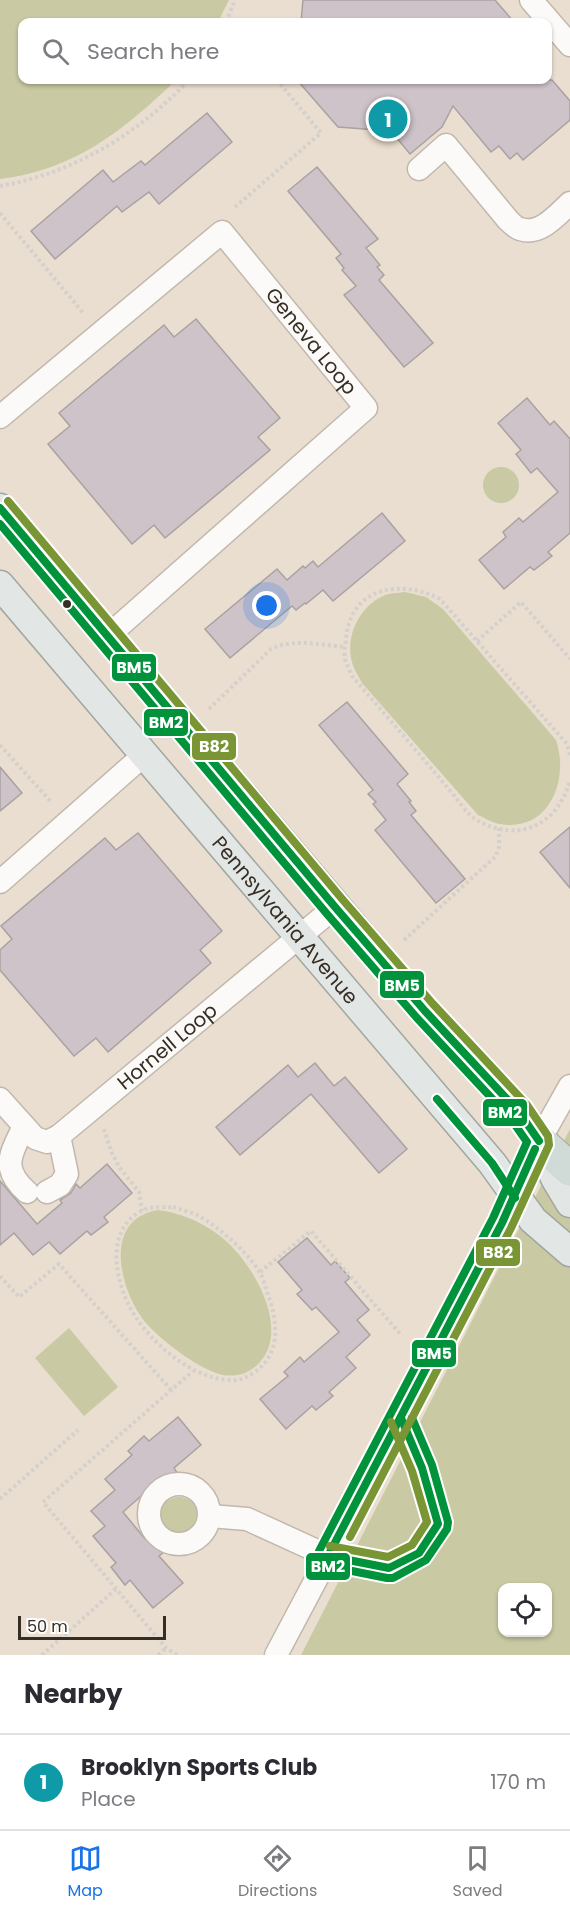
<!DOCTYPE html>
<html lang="en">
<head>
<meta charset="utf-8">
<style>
  body { margin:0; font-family:Poppins,sans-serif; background:#f7f7f7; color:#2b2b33 }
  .controls { position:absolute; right:18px; bottom:18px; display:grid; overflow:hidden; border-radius:12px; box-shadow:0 2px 4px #0004 }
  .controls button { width:54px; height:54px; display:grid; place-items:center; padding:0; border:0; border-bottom:2px solid #e1e1e2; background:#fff; color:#2b2b33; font:30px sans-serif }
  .scale { position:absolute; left:18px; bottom:15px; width:148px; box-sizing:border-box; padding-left:6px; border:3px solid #362e24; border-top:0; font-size:16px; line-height:21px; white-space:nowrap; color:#362e24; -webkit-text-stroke:4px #fff; paint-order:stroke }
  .you { position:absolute; left:267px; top:606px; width:21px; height:21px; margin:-15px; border:4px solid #fff; border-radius:50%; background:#1a73e8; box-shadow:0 0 0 9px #1a73e833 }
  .badge { display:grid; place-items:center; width:39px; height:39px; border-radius:50%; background:#1a73e8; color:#fff; font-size:20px; font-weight:700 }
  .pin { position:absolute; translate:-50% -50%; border:3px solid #fff; box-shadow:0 2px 6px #0006 }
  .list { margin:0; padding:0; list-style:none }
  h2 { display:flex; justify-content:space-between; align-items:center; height:78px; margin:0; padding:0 24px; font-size:26px }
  h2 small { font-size:20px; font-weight:400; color:#7c7c81 }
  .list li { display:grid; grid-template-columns:39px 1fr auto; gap:18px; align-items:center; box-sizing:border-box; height:96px; padding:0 24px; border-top:2px solid #e1e1e2 }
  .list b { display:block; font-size:22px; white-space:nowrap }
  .list p { margin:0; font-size:20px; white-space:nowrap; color:#7c7c81 }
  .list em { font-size:20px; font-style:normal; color:#7c7c81 }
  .icon { flex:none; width:33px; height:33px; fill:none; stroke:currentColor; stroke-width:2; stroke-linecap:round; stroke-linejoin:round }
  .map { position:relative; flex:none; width:570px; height:1655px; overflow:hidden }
  .search { position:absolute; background:#fff; box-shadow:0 2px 4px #0004; left:18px; right:18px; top:18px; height:66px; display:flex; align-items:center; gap:15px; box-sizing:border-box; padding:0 21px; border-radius:12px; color:#7c7c81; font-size:22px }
  .sheet { height:174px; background:#fff }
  nav { display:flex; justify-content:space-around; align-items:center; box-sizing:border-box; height:84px; border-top:2px solid #e1e1e2; background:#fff; font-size:16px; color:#7c7c81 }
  nav a { display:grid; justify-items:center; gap:3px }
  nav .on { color:#1a73e8 }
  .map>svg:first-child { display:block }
  .green { fill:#c9c9a3; fill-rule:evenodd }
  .building { fill:#cdc3c9; stroke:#a9a2a1; stroke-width:1.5 }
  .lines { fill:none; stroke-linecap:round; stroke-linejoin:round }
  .minor-casing { stroke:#c1b8ad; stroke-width:25 }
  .major-casing { stroke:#a0a7a0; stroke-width:31 }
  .highway-casing { stroke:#a0a7a0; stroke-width:35 }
  .path { stroke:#d4d0cc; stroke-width:4; stroke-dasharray:3 3; stroke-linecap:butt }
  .minor { stroke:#fcfaf8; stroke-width:22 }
  .major { stroke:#e2e7e5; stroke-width:28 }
  .highway { stroke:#d0dbd8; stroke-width:33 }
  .bus-1-casing { stroke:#fff; stroke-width:12 }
  .bus-2-casing { stroke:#fff; stroke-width:12 }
  .bus-3-casing { stroke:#fff; stroke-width:12 }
  .bus-1 { stroke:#00933c; stroke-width:8 }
  .bus-2 { stroke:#00933c; stroke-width:8 }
  .bus-3 { stroke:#799534; stroke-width:8 }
  .bus-dot { fill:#362e24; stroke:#fff; stroke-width:2 }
  .labels { text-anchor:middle; stroke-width:6; stroke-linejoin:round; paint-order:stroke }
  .street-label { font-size:20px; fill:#362e24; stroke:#fff }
  .line-badge { stroke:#fff; stroke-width:2 }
  .badge-label { font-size:16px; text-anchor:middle; font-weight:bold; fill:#fff }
</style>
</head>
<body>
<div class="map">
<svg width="570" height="1655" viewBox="0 0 570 1655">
  <rect width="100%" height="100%" fill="#eaded0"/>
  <g class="green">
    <path d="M0 0H229L218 22H22V80H176C124 130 75 170 0 179Z"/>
    <circle cx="501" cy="485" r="18"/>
    <path d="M405 592 426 597 443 609 556 740C570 781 548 833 500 824 492 823 485 818 478 815L362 683C359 677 354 670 352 662 345 637 359 607 383 596 389 593 398 593 405 592Z"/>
    <path d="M570 1129V1655H301ZM502 1588H548V1632H502Z"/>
    <path d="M158 1210C183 1213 209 1225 227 1242 255 1267 293 1334 256 1366 247 1374 236 1377 223 1375 199 1370 156 1337 142 1318 119 1286 103 1219 158 1210Z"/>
    <polygon points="69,1328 118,1387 84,1416 35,1358"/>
    <circle cx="179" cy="1516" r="19"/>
  </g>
  <g class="building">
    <polygon points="303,0 495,0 514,22 301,22"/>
    <polygon points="297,80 552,80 570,101 570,120 523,160 517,153 510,159 499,146 491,152 453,106 442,127 410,154 391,131 338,127"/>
    <polygon points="207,113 232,142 159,204 149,192 122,212 117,206 55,259 31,231 103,170 113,182 141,161 145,165"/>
    <polygon points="317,167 378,239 366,248 380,265 377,267 384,275 379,280 433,343 404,367 344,295 356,286 342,270 344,268 336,258 341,254 288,191"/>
    <polygon points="196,319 280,418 258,437 270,450 165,538 154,525 132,544 48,444 70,426 59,413 164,325 174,337"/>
    <polygon points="527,398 550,425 554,421 570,439 570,533 548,552 552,556 534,570 530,567 504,589 479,560 506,537 503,532 519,518 523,522 558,492 537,468 531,473 516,454 521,450 498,423"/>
    <polygon points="382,513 405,541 333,601 323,590 306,604 305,603 296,610 292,606 230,658 205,629 277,569 287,580 303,566 305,568 313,561 318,567"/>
    <polygon points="347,702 408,774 397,784 411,801 409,802 416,811 411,815 465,879 436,903 375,830 386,820 373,804 376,802 368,794 373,790 319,725"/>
    <polygon points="0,767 22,793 0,811"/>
    <polygon points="570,827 570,888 540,852"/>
    <polygon points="138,833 222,931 200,950 211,963 108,1052 96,1038 74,1056 0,970 0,950 12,939 1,926 105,838 116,850"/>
    <polygon points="315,1063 334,1086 345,1077 407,1149 379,1173 311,1094 240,1155 216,1127 288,1065 298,1077"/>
    <polygon points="107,1164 132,1193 104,1217 108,1222 91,1235 87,1231 60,1254 49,1242 33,1255 14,1233 0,1245 0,1181 37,1224 62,1203 60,1200 71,1193 76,1184 80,1188"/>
    <polygon points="307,1238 331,1265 335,1261 350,1278 345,1282 369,1310 357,1320 370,1335 346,1357 356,1368 329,1392 333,1396 316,1410 312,1406 286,1429 260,1399 288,1376 284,1372 300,1357 304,1362 339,1332 316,1307 312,1310 297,1294 302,1290 278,1262"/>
    <polygon points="178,1417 201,1445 174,1468 178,1474 161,1488 157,1482 123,1512 145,1539 150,1535 164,1552 159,1556 183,1583 153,1608 130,1580 125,1585 111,1567 116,1563 93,1536 105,1526 91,1511 115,1490 105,1479 132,1455 128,1451 144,1436 149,1441"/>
  </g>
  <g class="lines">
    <defs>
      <g id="minor">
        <polyline points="531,0 570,45"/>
        <path d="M419 169 446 145 508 220C511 223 516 228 520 229 540 236 557 215 570 203"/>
        <path id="s1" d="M0 417 222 232 366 408 109 635"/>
        <polyline points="0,882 144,755"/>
        <path id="s2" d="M0 1099 35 1138 47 1142 59 1136 335 907"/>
        <path d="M24 1126C11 1154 0 1168 27 1192"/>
        <polyline points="47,1192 60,1185 67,1174 59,1136"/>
        <circle cx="179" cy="1514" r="30"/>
        <polyline points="210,1516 247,1519 328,1556 389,1568 419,1553 438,1524 422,1468 401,1418"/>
        <polyline points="276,1655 415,1393 515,1198 539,1141 570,1086"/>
      </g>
      <g id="major">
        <polyline points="0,508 425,1011 519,1112 539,1141 555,1178 570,1203"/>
        <path id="s3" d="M0 585 492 1163 533 1220 570 1252"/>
      </g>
      <polyline id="highway" points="539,1141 570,1169"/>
    </defs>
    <use href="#minor" class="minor-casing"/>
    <use href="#major" class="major-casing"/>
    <use href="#highway" class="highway-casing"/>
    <g class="path">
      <polyline points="226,22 235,0"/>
      <path d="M0 186C74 173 138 134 189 80"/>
      <polyline points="235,207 321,133 277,80"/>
      <polyline points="0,213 84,314"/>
      <polyline points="477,641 521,602 570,659"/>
      <path d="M209 709 271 649C293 638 321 645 345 647"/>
      <polyline points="0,745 52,803"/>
      <path d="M570 755 567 744 440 599C399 578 349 588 346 640 345 646 344 653 345 659 347 665 350 671 352 676 384 713 416 750 447 787 455 796 468 816 478 821 520 843 557 825 570 781"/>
      <polyline points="404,940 496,856 499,847 499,828"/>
      <polyline points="104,1129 111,1151 119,1167 139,1192 142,1211"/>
      <path d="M173 1207C182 1210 191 1212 199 1216 219 1227 247 1252 259 1271 263 1277 265 1285 267 1292 278 1320 282 1355 253 1373 244 1379 239 1381 228 1380 193 1377 160 1350 139 1322 116 1291 100 1227 146 1209 154 1206 165 1208 173 1207Z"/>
      <polyline points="260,1272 311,1231 402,1336"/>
      <polyline points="0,1276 19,1297 59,1264 172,1391"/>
      <polyline points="0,1499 78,1430"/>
      <polyline points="42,1655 116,1589"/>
      <polyline points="158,1655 166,1648"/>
      <polyline points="177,1655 166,1648 43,1502 193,1371"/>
    </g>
    <use href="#minor" class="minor"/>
    <use href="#major" class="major"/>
    <use href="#highway" class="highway"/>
    <defs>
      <g id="bus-1">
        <polyline points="0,508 335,907 425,1011 519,1112 539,1141"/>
        <polyline points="437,1099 492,1163 515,1198"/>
        <polyline points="328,1556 502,1223 535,1149"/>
        <polyline points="328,1556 389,1568 419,1553 438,1524 422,1468 401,1418"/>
      </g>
      <polyline id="bus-2" points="0,524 327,914 417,1018 511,1119 527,1142 493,1218 319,1551 318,1559 322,1565 387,1578 393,1578 426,1560 447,1529 448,1522 432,1465 412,1418"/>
      <g id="bus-3">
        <polyline points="8,501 343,900 433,1004 527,1105 548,1136 549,1145 511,1228 350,1537"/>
        <polyline points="330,1546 388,1557 412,1545 427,1522 412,1471 391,1422"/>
      </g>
    </defs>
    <use href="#bus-1" class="bus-1-casing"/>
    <use href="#bus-2" class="bus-2-casing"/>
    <use href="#bus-3" class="bus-3-casing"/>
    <use href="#bus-1" class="bus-1"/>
    <use href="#bus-2" class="bus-2"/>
    <use href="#bus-3" class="bus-3"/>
  </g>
  <circle class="bus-dot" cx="67" cy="604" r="5"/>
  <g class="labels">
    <g class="street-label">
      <text dy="7" stroke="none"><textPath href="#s1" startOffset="430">Geneva Loop</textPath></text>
      <text dy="7" stroke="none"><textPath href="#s3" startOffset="440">Pennsylvania Avenue</textPath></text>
      <text dy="7" stroke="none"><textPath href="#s2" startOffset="219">Hornell Loop</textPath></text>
    </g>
  </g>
  <g class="line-badge">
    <rect x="111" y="653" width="46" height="29" rx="6" fill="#00933c"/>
    <rect x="143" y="708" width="46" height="29" rx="6" fill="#00933c"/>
    <rect x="191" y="732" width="46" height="29" rx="6" fill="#799534"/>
    <rect x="379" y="970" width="46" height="29" rx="6" fill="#00933c"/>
    <rect x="482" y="1098" width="46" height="29" rx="6" fill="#00933c"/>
    <rect x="475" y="1238" width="46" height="29" rx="6" fill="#799534"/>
    <rect x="411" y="1339" width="46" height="29" rx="6" fill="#00933c"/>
    <rect x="305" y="1552" width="46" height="29" rx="6" fill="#00933c"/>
  </g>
  <g class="badge-label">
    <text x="134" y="673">BM5</text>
    <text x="166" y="728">BM2</text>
    <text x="214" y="752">B82</text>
    <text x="402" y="991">BM5</text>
    <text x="505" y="1118">BM2</text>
    <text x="498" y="1258">B82</text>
    <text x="434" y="1359">BM5</text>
    <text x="328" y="1572">BM2</text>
  </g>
</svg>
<div class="controls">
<button><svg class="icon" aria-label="locate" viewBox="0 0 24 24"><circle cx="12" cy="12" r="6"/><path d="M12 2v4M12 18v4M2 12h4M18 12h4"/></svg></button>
</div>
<div class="scale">50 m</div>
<div class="you"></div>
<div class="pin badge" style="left:388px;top:119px;background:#0f9aa8">1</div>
<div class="search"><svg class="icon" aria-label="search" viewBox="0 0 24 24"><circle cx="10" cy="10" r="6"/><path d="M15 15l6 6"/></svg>Search here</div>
</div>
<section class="sheet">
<h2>Nearby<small></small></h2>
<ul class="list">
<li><span class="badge" style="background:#0f9aa8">1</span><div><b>Brooklyn Sports Club</b><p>Place</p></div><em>170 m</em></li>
</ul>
</section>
<nav>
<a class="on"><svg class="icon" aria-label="map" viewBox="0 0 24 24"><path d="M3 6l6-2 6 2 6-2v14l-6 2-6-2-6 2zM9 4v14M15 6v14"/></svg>Map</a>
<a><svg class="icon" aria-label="directions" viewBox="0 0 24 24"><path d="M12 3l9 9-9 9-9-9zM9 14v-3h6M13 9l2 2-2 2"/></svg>Directions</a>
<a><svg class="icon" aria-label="saved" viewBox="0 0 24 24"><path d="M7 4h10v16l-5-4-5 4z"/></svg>Saved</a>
</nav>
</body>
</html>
